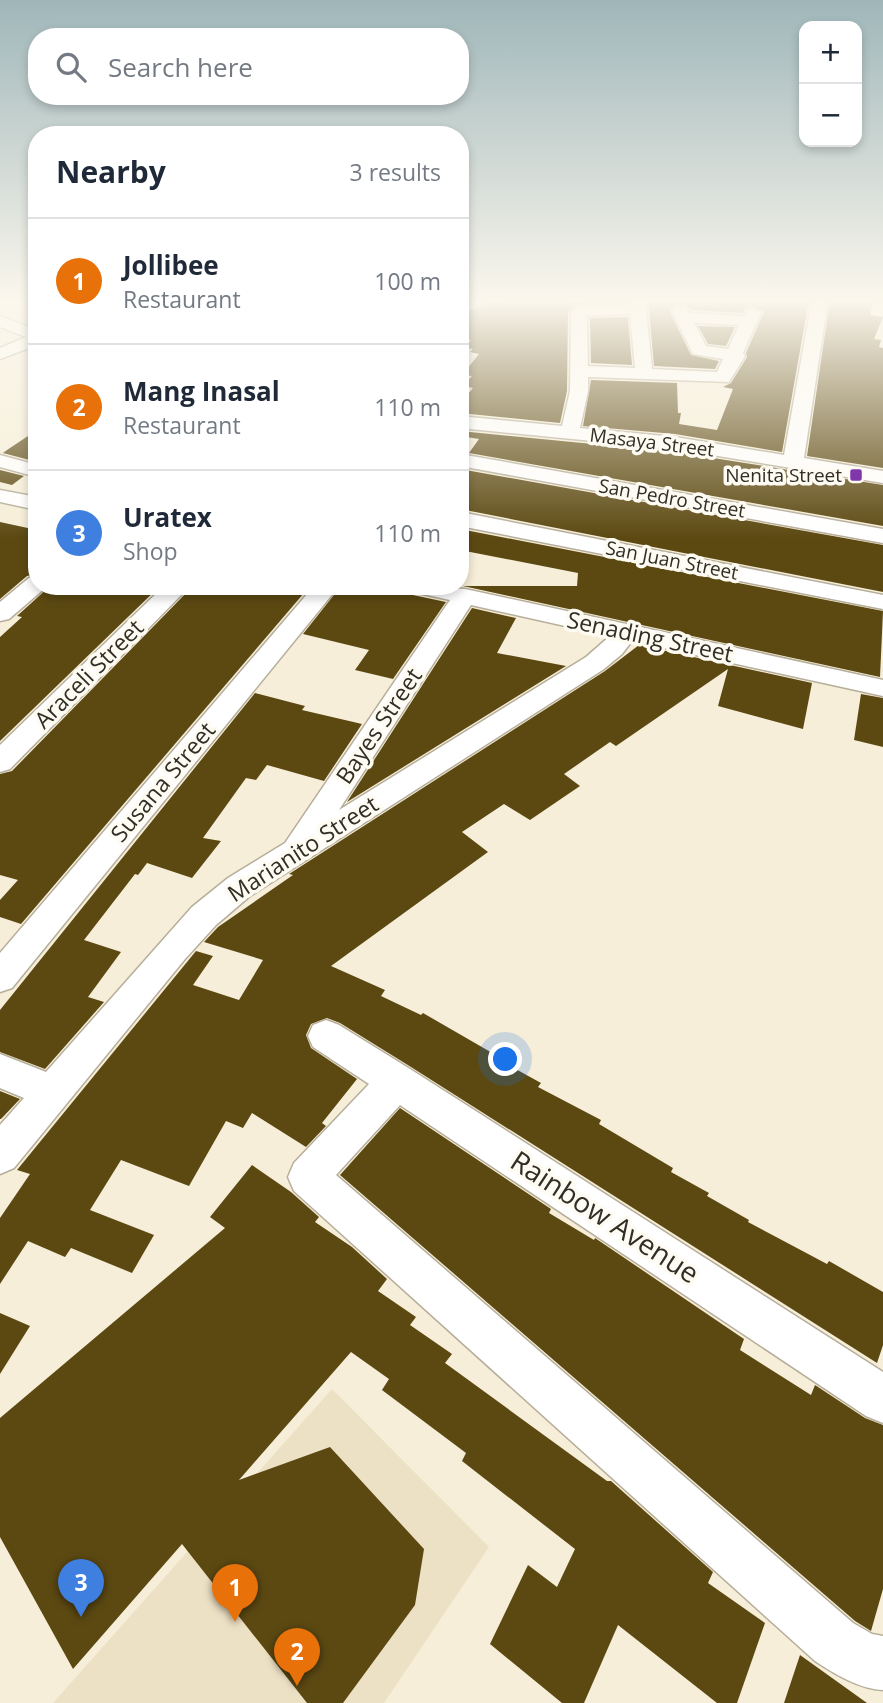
<!DOCTYPE html>
<html lang="en">
<head>
<meta charset="utf-8">
<style>
  body { margin:0; font-family:"Open Sans",sans-serif; background:#f2f2f3; color:#1f2937 }
  .controls { position:absolute; right:21px; top:21px; display:grid; overflow:hidden; border-radius:14px; box-shadow:0 4px 10px #0003 }
  .controls button { width:63px; height:63px; display:grid; place-items:center; padding:0; border:0; border-bottom:2px solid #e0e1e3; background:#fff; color:#1f2937; font:35px sans-serif }
  .you { position:absolute; left:506px; top:1060px; width:24px; height:24px; margin:-18px; border:5px solid #fff; border-radius:50%; background:#1a73e8; box-shadow:0 0 0 10px #1a73e833 }
  .badge { display:grid; place-items:center; width:46px; height:46px; border-radius:50%; background:#ea580c; color:#fff; font-size:23px; font-weight:700 }
  .pin { position:absolute; translate:-50% -58px; filter:drop-shadow(0 2px 4px #0008) }
  .pin::after { content:''; position:absolute; top:37px; width:24px; height:21px; background:inherit; clip-path:polygon(0 0,100% 0,50% 100%) }
  .list { margin:0; padding:0; list-style:none }
  h2 { display:flex; justify-content:space-between; align-items:center; height:91px; margin:0; padding:0 28px; font-size:30px }
  h2 small { font-size:23px; font-weight:400; color:#747a83 }
  .list li { display:grid; grid-template-columns:46px 1fr auto; gap:21px; align-items:center; box-sizing:border-box; height:126px; padding:0 28px; border-top:2px solid #e0e1e3 }
  .list b { display:block; font-size:26px; white-space:nowrap }
  .list p { margin:0; font-size:23px; white-space:nowrap; color:#747a83 }
  .list em { font-size:23px; font-style:normal; color:#747a83 }
  .icon { flex:none; width:38px; height:38px; fill:none; stroke:currentColor; stroke-width:2; stroke-linecap:round; stroke-linejoin:round }
  .map { position:relative; flex:none; width:883px; height:1703px; overflow:hidden }
  .search { position:absolute; background:#fff; box-shadow:0 4px 10px #0003; left:28px; top:28px; width:441px; height:77px; display:flex; align-items:center; gap:18px; box-sizing:border-box; padding:0 24px; border-radius:28px; color:#747a83; font-size:26px }
  .panel { position:absolute; background:#fff; box-shadow:0 4px 10px #0003; left:28px; top:126px; width:441px; height:469px; border-radius:28px }
  .map>svg:first-child { display:block }
  .built { fill:#ede1c5 }
  .building { fill:#5c4912 }
  .lines { fill:none; stroke-linecap:round; stroke-linejoin:round }
  .minor-casing { stroke:#b6ae9a; stroke-width:3 }
  .minor { fill:#fff; fill-rule:evenodd }
  .poi-dot { fill:#8037a9; stroke:#fefbf3; stroke-width:2.5 }
  .labels { text-anchor:middle; stroke-width:7; stroke-linejoin:round; paint-order:stroke }
  .far-street-label { font-size:19px; fill:#312e26; stroke:#fefbf3 }
  .far-poi-label { font-size:19px; fill:#312e26; stroke:#fefbf3; text-anchor:end }
  .street-label { font-size:23px; fill:#312e26; stroke:#fefbf3 }
  .near-street-label { font-size:28px; fill:#312e26; stroke:#fefbf3 }
</style>
</head>
<body>
<div class="map">
<svg width="883" height="1703" viewBox="0 0 883 1703">
  <rect width="100%" height="100%" fill="#f6eed8"/>
  <polygon class="built" points="332,1389 489,1547 384,1703 53,1703"/>
  <g class="building">
    <polygon points="483,300 504,300 505,303 564,304 562,300 627,300 627,303 579,304 568,312 567,391 560,423 460,413 468,403 461,402 473,388 463,386 472,376 462,375 479,354 470,352 473,349 464,348 471,340 460,339 460,310 475,310 483,305"/>
    <polygon points="648,300 763,300 786,303 788,300 809,300 782,452 675,434 583,426 591,380 677,383 678,413 681,413 679,424 717,430 733,389 723,387 731,383 747,357 746,353 764,312 752,306 746,308 742,313 691,310 686,305 674,305 670,312 691,355 719,361 715,369 654,366"/>
    <polygon points="830,300 874,300 870,315 883,317 874,339 881,340 879,347 883,348 883,468 807,456"/>
    <polygon points="628,317 632,365 591,363 590,318"/>
    <polygon points="698,326 735,327 726,346 708,344"/>
    <polygon points="37,430 37,462 3,453 7,450"/>
    <polygon points="460,431 675,452 883,485 883,526 469,453 479,439 460,436"/>
    <polygon points="460,469 883,545 883,592 460,509"/>
    <polygon points="0,470 24,476 12,485 0,482"/>
    <polygon points="0,522 37,530 37,574 27,576 0,599"/>
    <polygon points="460,529 883,611 880,677 463,586 577,586 578,573 460,550"/>
    <polygon points="50,586 160,586 0,741 0,637 22,617 17,616"/>
    <polygon points="193,586 310,586 21,924 0,917 0,900 18,880 0,875 0,774 12,771"/>
    <polygon points="341,586 403,586 408,594 446,602 393,679 355,670 369,650 303,634"/>
    <polygon points="472,608 516,618 497,653 566,666 347,802"/>
    <polygon points="639,645 812,683 803,729 718,706 728,669 616,746 610,742 564,774 580,786 530,820 504,804 462,832 488,852 331,966 385,990 381,996 421,1015 423,1013 513,1065 512,1067 541,1083 538,1087 601,1120 599,1124 673,1168 671,1172 709,1193 707,1196 749,1220 748,1222 827,1264 829,1261 883,1292 883,1345 877,1363 411,1067 340,1023 327,1018 311,1024 306,1035 311,1048 357,1079 322,1123 326,1126 306,1147 252,1113 243,1128 226,1121 189,1186 121,1160 90,1210 154,1235 132,1273 71,1248 65,1257 28,1241 0,1284 0,1218 30,1174 17,1170 196,951 213,956 193,985 239,1000 263,960 204,942 218,927 293,875 289,874 605,671"/>
    <polygon points="255,693 305,706 302,710 362,724 324,781 267,765 256,780 246,778 203,838 221,841 192,878 147,863 138,875 135,874 84,940 121,952 88,997 104,1002 45,1069 0,1052 0,1010"/>
    <polygon points="861,694 883,698 883,747 854,740"/>
    <polygon points="0,1091 20,1099 1,1119 0,1119"/>
    <polygon points="400,1108 551,1209 549,1213 594,1240 595,1238 744,1339 740,1350 811,1395 815,1385 865,1418 883,1425 883,1589 871,1631 855,1621 340,1175"/>
    <polygon points="252,1165 291,1192 319,1217 315,1222 352,1247 387,1279 378,1291 416,1317 410,1325 452,1354 445,1363 607,1481 611,1481 713,1572 708,1583 765,1623 737,1703 717,1703 618,1625 584,1703 562,1703 490,1644 528,1565 557,1587 575,1549 462,1461 466,1453 382,1390 389,1379 351,1352 239,1480 330,1447 424,1549 415,1605 343,1703 307,1703 182,1544 73,1669 0,1537 0,1418 225,1228 210,1217"/>
    <polygon points="0,1313 30,1326 0,1374"/>
    <polygon points="800,1655 867,1703 784,1703"/>
  </g>
  <g class="lines">
    <defs>
      <g id="minor">
        <polygon points="460,300 480,300 482,303 474,308 460,307"/>
        <path d="M629 300H645L652 369 717 372 723 359 693 354 672 311 674 308H686L689 313 744 316 747 310 753 308 761 313 743 353 745 356 729 382 588 377V391L580 428 675 437 784 455 812 300H828L804 458 883 471V483L675 449 460 428V416L562 426 570 391 571 312 579 307 630 305ZM630 314 635 368 588 366 587 316ZM694 323 739 325 728 349 706 346Z"/>
        <polygon points="0,316 37,330 37,345 0,359 0,348 26,337 0,327"/>
        <polygon points="460,454 883,529 883,543 460,466"/>
        <polygon points="0,455 37,465 37,477 0,467"/>
        <polygon points="0,490 37,497 37,510 0,502"/>
        <polygon points="460,512 883,595 883,609 460,526"/>
        <polygon points="37,576 37,586 47,586 45,588 9,619 0,621 0,602 29,578"/>
        <polygon points="164,586 190,586 10,769 0,772 0,745"/>
        <polygon points="314,586 339,586 12,988 0,992 0,953"/>
        <path d="M405 586 465 589 883 680V696L632 641 622 654 604 669 250 896 216 925 185 959 14 1168 0 1174V1125L24 1098 0 1088V1054L46 1072 192 907 228 878 285 843 450 600 409 591ZM471 605 610 636 586 657 339 810Z"/>
        <path d="M326 1020 339 1025 410 1069 883 1372V1423L866 1416 400 1105 336 1175 853 1623 872 1634 883 1636V1690C859 1689 835 1674 815 1661L294 1191 288 1177 294 1163 369 1084 313 1047 308 1036 313 1025Z"/>
      </g>
    </defs>
    <use href="#minor" class="minor-casing"/>
    <use href="#minor" class="minor"/>
  </g>
  <linearGradient id="sky" x2="0" y2="1"><stop stop-color="#9fb6b9"/><stop offset="0.56" stop-color="#fbf7ed"/><stop offset="1" stop-color="#fbf7ed" stop-opacity="0"/></linearGradient>
  <rect width="883" height="538" fill="url(#sky)"/>
  <rect class="poi-dot" x="849" y="468" width="14" height="14" rx="3.5"/>
  <g class="labels">
    <g class="far-street-label">
      <text transform="translate(652 442) rotate(7)" y="7">Masaya Street</text>
      <text transform="translate(672 498) rotate(10)" y="7">San Pedro Street</text>
      <text transform="translate(672 560) rotate(11)" y="7">San Juan Street</text>
    </g>
    <g class="far-poi-label">
      <text x="842" y="482">Nenita Street</text>
    </g>
    <g class="street-label">
      <text transform="translate(650 637) rotate(12)" y="8">Senading Street</text>
      <text transform="translate(89 674) rotate(-45)" y="8">Araceli Street</text>
      <text transform="translate(379 726) rotate(-56)" y="8">Bayes Street</text>
      <text transform="translate(163 782) rotate(-50)" y="8">Susana Street</text>
      <text transform="translate(303 849) rotate(-33)" y="8">Marianito Street</text>
    </g>
    <g class="near-street-label">
      <text transform="translate(605 1217) rotate(33)" y="10">Rainbow Avenue</text>
    </g>
  </g>
</svg>
<div class="controls">
<button>+</button>
<button>−</button>
</div>
<div class="you"></div>
<div class="pin badge" style="left:235px;top:1622px;background:#e8710a">1</div>
<div class="pin badge" style="left:297px;top:1686px;background:#e8710a">2</div>
<div class="pin badge" style="left:81px;top:1617px;background:#3f7fe0">3</div>
<div class="search"><svg class="icon" aria-label="search" viewBox="0 0 24 24"><circle cx="10" cy="10" r="6"/><path d="M15 15l6 6"/></svg>Search here</div>
<section class="panel">
<h2>Nearby<small>3 results</small></h2>
<ul class="list">
<li><span class="badge" style="background:#e8710a">1</span><div><b>Jollibee</b><p>Restaurant</p></div><em>100 m</em></li>
<li><span class="badge" style="background:#e8710a">2</span><div><b>Mang Inasal</b><p>Restaurant</p></div><em>110 m</em></li>
<li><span class="badge" style="background:#3f7fe0">3</span><div><b>Uratex</b><p>Shop</p></div><em>110 m</em></li>
</ul>
</section>
</div>
</body>
</html>
